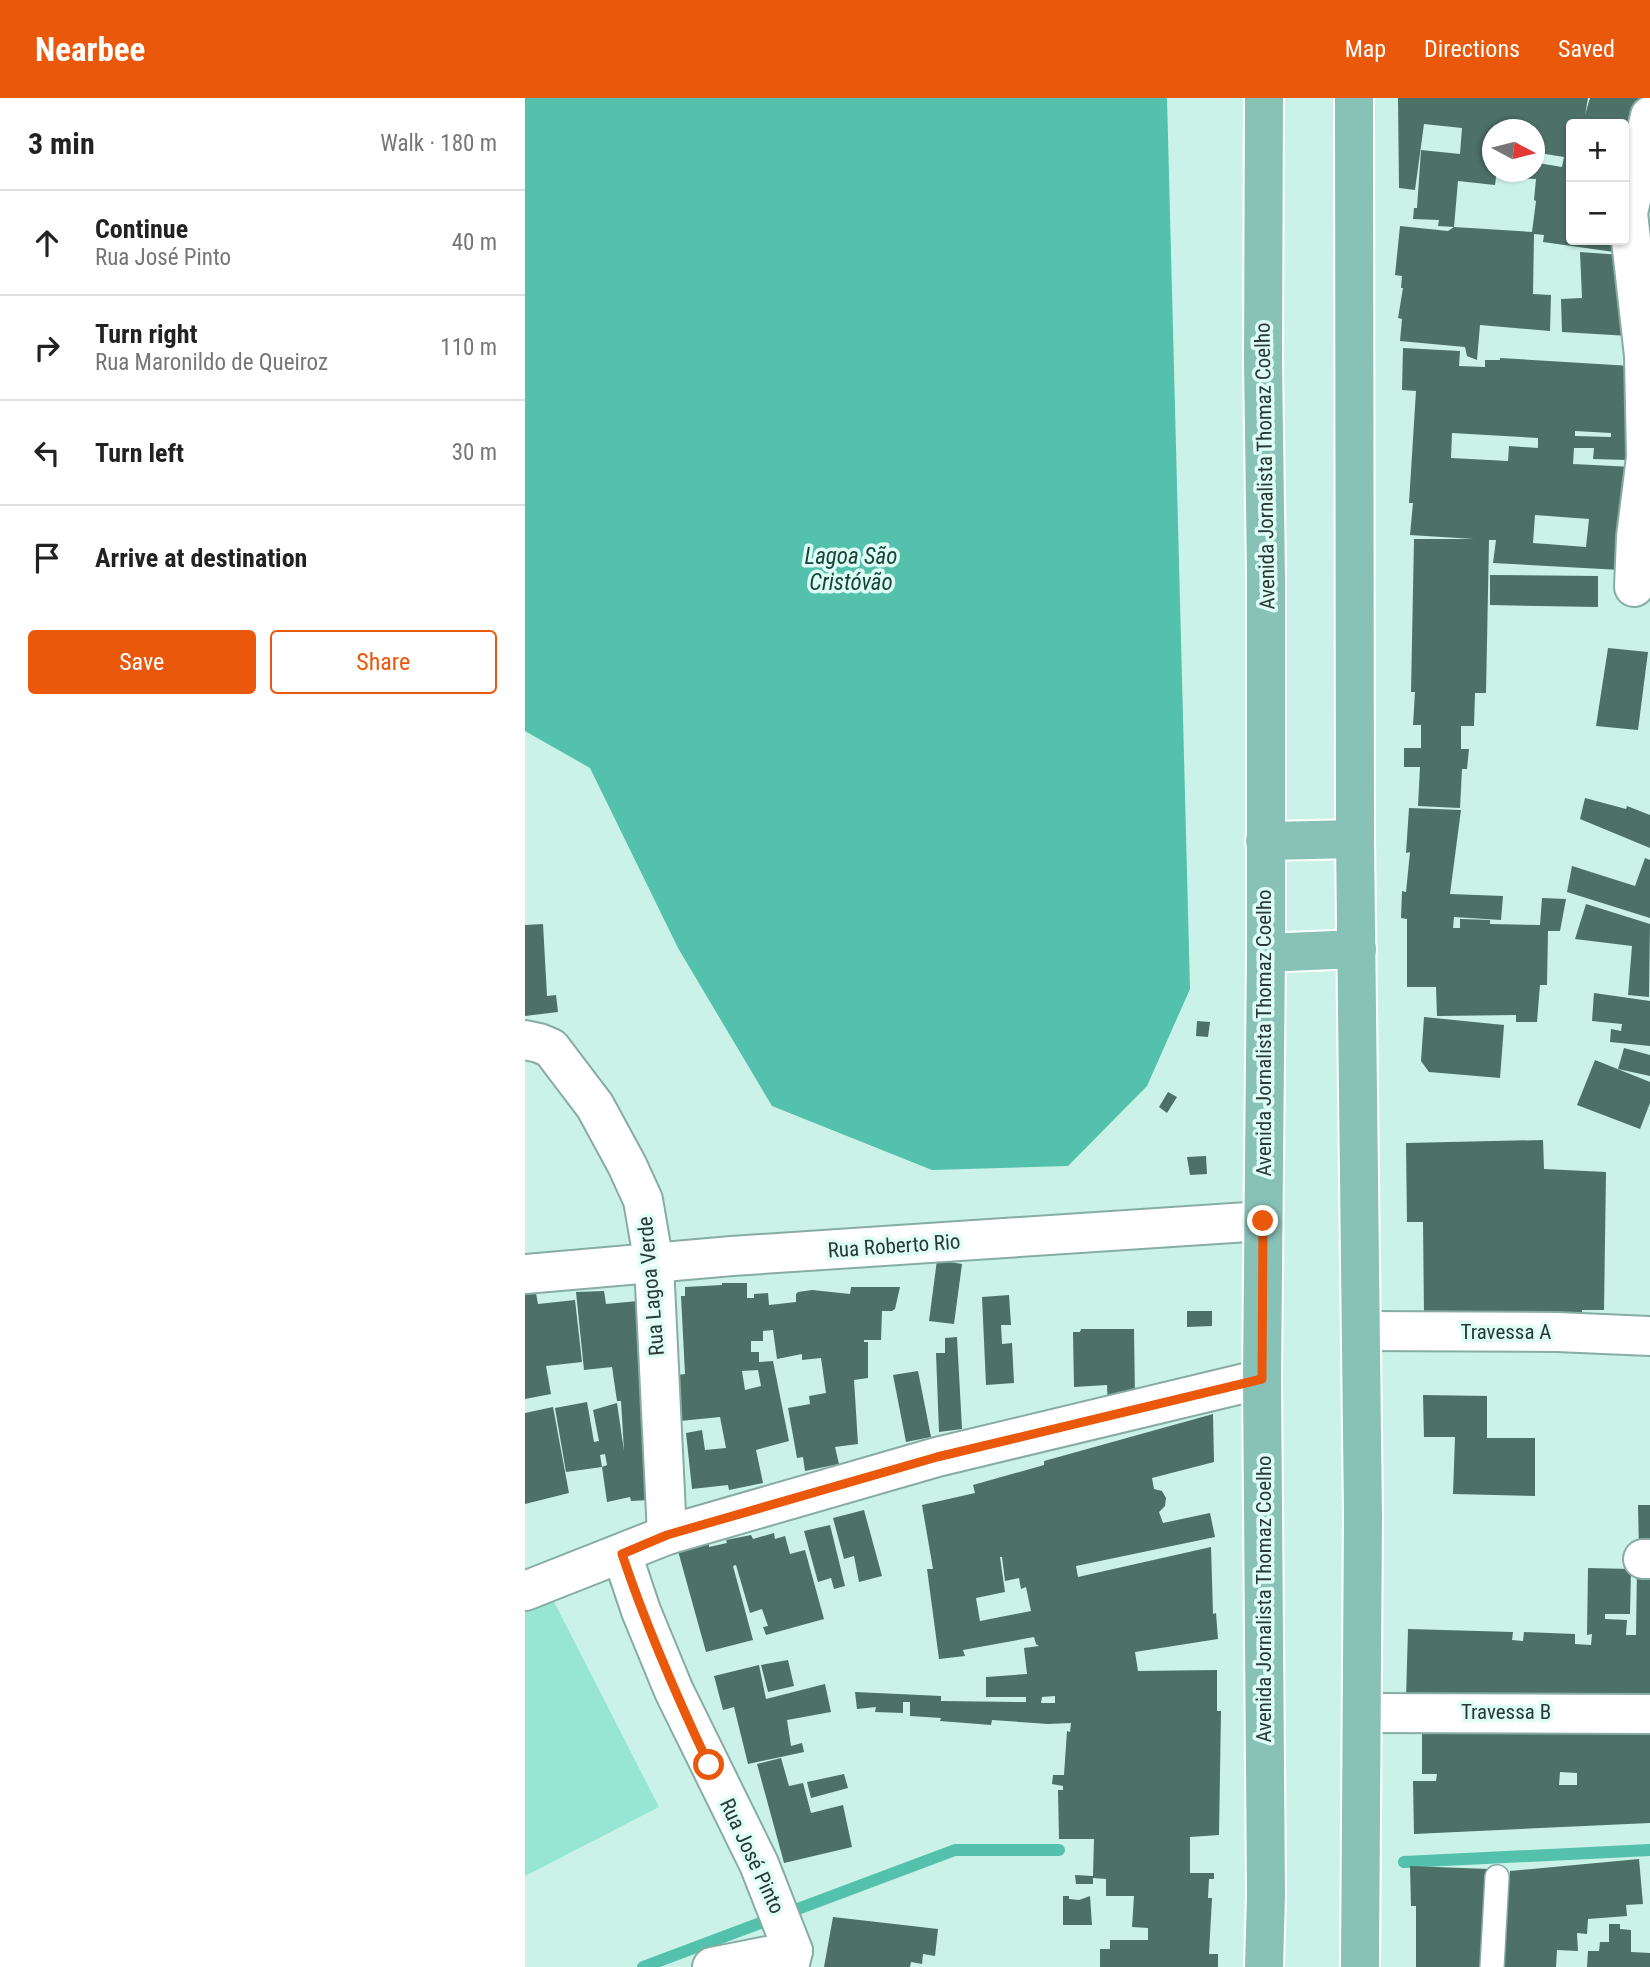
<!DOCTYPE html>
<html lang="en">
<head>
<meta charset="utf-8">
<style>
  body { margin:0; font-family:"Roboto Condensed",sans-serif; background:#f6f6f6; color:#222 }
  .controls { position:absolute; right:21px; top:21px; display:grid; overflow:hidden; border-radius:7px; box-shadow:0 2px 5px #0004 }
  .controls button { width:63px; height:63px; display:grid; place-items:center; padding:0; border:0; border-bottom:2px solid #e0e0e0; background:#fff; color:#222; font:35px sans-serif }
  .compass { position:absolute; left:957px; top:21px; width:63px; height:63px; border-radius:50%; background:#fff; box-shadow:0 2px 5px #0004; rotate:97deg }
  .stop { position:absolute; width:21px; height:21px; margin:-16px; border:5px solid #ea580c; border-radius:50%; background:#fff }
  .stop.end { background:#ea580c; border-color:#fff; box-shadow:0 2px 7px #0008 }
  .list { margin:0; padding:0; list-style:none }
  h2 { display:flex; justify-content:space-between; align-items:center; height:91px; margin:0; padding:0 28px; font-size:30px }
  h2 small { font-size:23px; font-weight:400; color:#767676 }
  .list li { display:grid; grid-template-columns:46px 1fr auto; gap:21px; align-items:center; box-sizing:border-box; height:105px; padding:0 28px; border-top:2px solid #e0e0e0 }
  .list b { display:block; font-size:26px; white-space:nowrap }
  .list p { margin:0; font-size:23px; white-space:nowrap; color:#767676 }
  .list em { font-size:23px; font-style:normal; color:#767676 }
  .actions { display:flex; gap:14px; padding:21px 28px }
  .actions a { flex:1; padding:16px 0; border:2px solid #ea580c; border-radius:7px; text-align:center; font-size:24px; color:#ea580c }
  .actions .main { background:#ea580c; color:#fff }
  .icon { flex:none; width:38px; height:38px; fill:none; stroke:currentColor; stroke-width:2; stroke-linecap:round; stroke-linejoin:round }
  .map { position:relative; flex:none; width:1125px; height:1869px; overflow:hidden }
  header { display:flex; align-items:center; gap:42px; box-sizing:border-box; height:98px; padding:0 35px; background:#ea580c; color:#fff }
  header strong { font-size:33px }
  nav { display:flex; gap:38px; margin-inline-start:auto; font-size:24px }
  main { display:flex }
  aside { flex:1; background:#fff }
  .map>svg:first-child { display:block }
  .green { fill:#97e6d4 }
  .water { fill:#53c1ab }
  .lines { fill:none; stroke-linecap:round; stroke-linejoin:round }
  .stream { stroke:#53c1ab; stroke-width:12 }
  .building { fill:#4d7067; fill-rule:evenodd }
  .service-casing { stroke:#87aca3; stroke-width:26 }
  .minor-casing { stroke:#87aca3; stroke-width:42 }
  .primary-casing { stroke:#fff; stroke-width:42 }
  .service { stroke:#fff; stroke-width:23 }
  .minor { stroke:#fff; stroke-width:38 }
  .primary { stroke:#88c2b7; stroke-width:38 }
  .route { stroke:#ea580c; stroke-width:9 }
  .labels { text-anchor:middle; stroke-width:7; stroke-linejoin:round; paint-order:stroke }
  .street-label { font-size:21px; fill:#2a3935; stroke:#defdf5 }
  .water-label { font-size:23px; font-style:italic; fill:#15453c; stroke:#defdf5 }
</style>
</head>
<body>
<header>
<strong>Nearbee</strong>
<nav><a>Map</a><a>Directions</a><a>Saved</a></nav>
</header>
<main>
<aside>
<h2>3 min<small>Walk · 180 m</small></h2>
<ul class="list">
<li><svg class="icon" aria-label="ahead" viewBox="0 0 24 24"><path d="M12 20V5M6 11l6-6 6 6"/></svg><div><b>Continue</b><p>Rua José Pinto</p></div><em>40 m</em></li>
<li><svg class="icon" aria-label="right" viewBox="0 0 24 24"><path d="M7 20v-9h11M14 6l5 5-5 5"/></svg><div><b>Turn right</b><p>Rua Maronildo de Queiroz</p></div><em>110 m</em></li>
<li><svg class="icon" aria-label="left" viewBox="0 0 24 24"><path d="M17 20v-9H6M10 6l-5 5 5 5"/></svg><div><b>Turn left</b></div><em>30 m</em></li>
<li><svg class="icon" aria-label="arrive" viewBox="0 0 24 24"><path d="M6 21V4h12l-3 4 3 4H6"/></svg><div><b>Arrive at destination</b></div></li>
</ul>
<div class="actions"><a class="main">Save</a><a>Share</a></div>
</aside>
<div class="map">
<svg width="1125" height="1869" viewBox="0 0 1125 1869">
  <rect width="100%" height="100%" fill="#cbf2e8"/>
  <polygon class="green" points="25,1496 134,1709 0,1778 0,1509"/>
  <polygon class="water" points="0,0 642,0 665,891 622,988 543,1068 407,1072 247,1008 153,850 65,670 0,633"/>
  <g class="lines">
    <g class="stream">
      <polyline points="879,1764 1125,1752"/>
      <polyline points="118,1869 430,1752 534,1752"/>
    </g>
  </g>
  <g class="building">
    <path d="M873 0H1063L1060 17 1065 0H1121L1099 81V26H1046V86L1041 107 1046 108V142H1097L1096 155 1018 144 1019 137 1009 136 1008 196 1026 197 1025 233 955 227 952 262 942 258 940 249 875 243 877 221 873 220 878 190H876L877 178 870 177 875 128 923 133 929 129 1007 134 1011 103 1009 102 1011 81 971 79 970 87 933 83 929 129 913 128 914 122 888 121 889 110H892L896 52 935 56 937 30 899 26 890 92 874 90ZM968 32H1010V74H968ZM1014 55 1039 59 1037 69 1013 65Z"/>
    <polygon points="1055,154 1096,157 1104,238 1037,234 1036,201 1057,200"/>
    <path d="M878 250 935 253 934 268 960 269V262H975V260L1106 268 1102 362 1068 361 1069 350H1049L1048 366 1108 369 1096 472 968 465 971 442H964L961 595H950L949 628H936V651H944L942 671H937L935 710 893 708 895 669H879V650H896V627H888L890 594H886L889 441H949L885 437 888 405H884L891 293 877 292ZM1050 333 1086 335V339L1050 338ZM927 335 1013 340V350L984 348 983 363 926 360ZM1010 417 1064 421 1061 449 1008 445Z"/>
    <polygon points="965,477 1073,478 1073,509 965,507"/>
    <polygon points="1083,550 1123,554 1113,632 1071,628"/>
    <polygon points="1060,700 1101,711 1102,708 1125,717 1125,750 1055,721"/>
    <polygon points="884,710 936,712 925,796 978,798 976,822 929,819 928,830 935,830 935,821 965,822 965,826 1015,827 1017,800 1041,801 1035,833 1023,833 1022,887 1015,887 1012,924 991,924 991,917 912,918 911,889 882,889 882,821 876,820 877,793 881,794 885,754 881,755"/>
    <polygon points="1120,760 1125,762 1125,820 1042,794 1047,768 1110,788"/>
    <polygon points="1061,806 1125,826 1124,899 1103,897 1107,848 1050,841"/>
    <polygon points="18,826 22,898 31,897 33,914 0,918 0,827"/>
    <polygon points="1069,895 1125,903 1125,948 1085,944 1086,931 1096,933 1097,926 1067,923"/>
    <polygon points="899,919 979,927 975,980 904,974 896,963"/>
    <polygon points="672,923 685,924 683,939 671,938"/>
    <polygon points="1099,950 1125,957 1125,978 1093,971"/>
    <polygon points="1070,962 1125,984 1125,1005 1115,1031 1052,1007"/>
    <polygon points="643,994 652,999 642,1015 634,1009"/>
    <polygon points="1018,1042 1019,1071 1081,1074 1079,1212 1057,1212 1057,1215 899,1216 898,1124 882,1124 881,1045"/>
    <polygon points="681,1058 682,1076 665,1077 662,1059"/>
    <polygon points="412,1162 437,1166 429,1226 404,1223"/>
    <path d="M197 1185H222V1200H229V1196L243 1195 244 1207 271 1204V1196L273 1194 287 1192 325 1196 326 1189H375L370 1211 367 1213H357L356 1242H339V1244H343V1280L329 1282 333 1346 310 1349 314 1366 280 1373 278 1359 272 1360 263 1310 285 1306 284 1298 301 1295 296 1260 277 1262V1256L252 1261 248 1232 238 1233V1243H226V1254H234V1264L248 1263 264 1343 231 1352 238 1385 204 1392 203 1387 167 1391 161 1335 177 1332 180 1352 201 1350 195 1319 155 1323 153 1277 160 1276 156 1198H160V1189L197 1187ZM233 1272 236 1288 220 1292 217 1273Z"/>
    <polygon points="79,1193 81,1206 113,1203 124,1402 106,1403 105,1399 82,1404 77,1369 82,1367 80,1356 75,1357 77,1369 41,1374 30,1310 62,1304 69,1344 74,1343 68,1312 92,1305 99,1353 96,1303 92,1303 87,1269 59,1272 51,1194"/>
    <polygon points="11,1195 13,1206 50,1202 57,1264 21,1268 26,1296 0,1301 0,1196"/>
    <polygon points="484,1197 486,1227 476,1227 477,1246 487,1245 489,1285 461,1287 457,1199"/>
    <polygon points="662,1213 687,1213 687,1228 662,1229"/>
    <polygon points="556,1231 609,1231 610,1302 583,1307 582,1287 549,1289 548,1234 555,1234"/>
    <polygon points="432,1239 437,1331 414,1334 411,1255 420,1255 420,1240"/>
    <polygon points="393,1273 406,1339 381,1344 368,1277"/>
    <polygon points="898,1297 962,1298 962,1340 1010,1340 1010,1398 928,1396 930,1339 899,1339"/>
    <polygon points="28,1309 44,1395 0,1406 0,1315"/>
    <path d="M688 1316 689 1364 627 1380 629 1391 637 1393 641 1400 640 1408 634 1414 638 1425 685 1415 690 1439 551 1468 553 1479 686 1449 688 1516 691 1515 693 1541 610 1554 613 1573 692 1572V1613H696L694 1737 665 1739V1775H689V1781H684L683 1800H687L684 1856H693V1869H575V1851H585V1842H623V1830L607 1829 609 1798H581V1781L568 1780V1786H551L550 1777 568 1778 569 1741H534L533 1692H538V1688L527 1686 528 1677H539L542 1633 545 1634 546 1625 523 1626 467 1622 466 1627 415 1623 416 1620 385 1618V1604H378V1615L350 1614 351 1609 332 1611 330 1594 416 1598V1603L501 1604V1599H461V1579L502 1576 499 1550 514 1548 511 1546 509 1539 438 1552 440 1558 414 1561 402 1471H408L397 1407 450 1395 448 1387 519 1367V1363ZM475 1459H477L480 1483 494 1480 496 1491 501 1489 506 1513 455 1523 451 1500 480 1494ZM530 1598V1605H516L517 1599Z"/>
    <polygon points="1113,1407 1125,1407 1125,1452 1114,1452"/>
    <polygon points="339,1412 357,1478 334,1484 329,1458 319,1461 308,1420"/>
    <polygon points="305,1427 320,1488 309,1491 306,1480 293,1484 279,1433"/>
    <polygon points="249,1435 250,1441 260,1438 265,1456 280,1452 299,1521 241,1537 238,1529 243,1528 237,1511 225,1515 211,1467 208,1468 228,1542 181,1554 153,1453 184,1446 184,1449 202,1445 201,1442 226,1437 228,1441"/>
    <polygon points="1112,1468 1125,1468 1125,1606 881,1601 883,1531 988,1534 987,1542 998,1543 999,1534 1050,1536 1050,1546 1066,1547 1067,1536 1062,1537 1063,1470 1106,1471 1105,1516 1080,1516 1080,1521 1102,1522 1101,1537 1111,1537"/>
    <polygon points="263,1562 269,1588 243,1594 236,1567"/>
    <polygon points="234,1567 241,1601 300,1586 306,1614 262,1622 266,1648 277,1645 279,1654 223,1666 209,1609 198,1612 189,1578"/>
    <path d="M897 1622 1125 1623V1725L889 1736 888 1683H911L912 1676H897ZM1035 1674 1052 1675V1687H1034Z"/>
    <polygon points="256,1660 264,1688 278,1685 286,1715 318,1707 327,1749 259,1765 232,1666"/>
    <polygon points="319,1676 323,1690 286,1700 282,1684"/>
    <polygon points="1114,1761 1118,1806 1101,1807 1102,1818 1063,1821 1062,1836 1052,1835 1053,1853 1032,1852 1031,1869 977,1869 985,1773"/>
    <polygon points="885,1768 963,1771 959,1869 891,1869 891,1808 886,1808"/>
    <polygon points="538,1798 544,1798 544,1801 554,1802 565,1798 567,1827 538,1827"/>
    <polygon points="308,1819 413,1831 410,1858 398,1856 397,1866 386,1864 385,1869 299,1869"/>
    <polygon points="1084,1826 1095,1826 1095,1831 1106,1832 1106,1854 1125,1855 1125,1869 1062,1869 1063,1853 1074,1853 1075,1844 1084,1844"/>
  </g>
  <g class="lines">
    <defs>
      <polyline id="service" points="967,1869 972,1779"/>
      <g id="minor">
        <polyline points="1109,489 1111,439 1121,359 1119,258 1103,115 1125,18"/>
        <polyline points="0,942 14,945 26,950 70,1008 102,1067 118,1102 129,1166 142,1437"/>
        <polyline points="0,1176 207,1158 738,1123"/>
        <polyline points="836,1233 1032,1234 1125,1238"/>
        <polyline points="97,1456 116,1513 149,1593 234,1766 268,1853 264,1869"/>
        <polyline points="1118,1461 1125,1461"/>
        <polyline points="0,1493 142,1437 412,1359 737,1281"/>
        <polyline points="837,1615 1125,1616"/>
        <polyline points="187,1869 268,1853"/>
      </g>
      <g id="primary">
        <polyline points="739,0 738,263 741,478 741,855 737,1281 741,1797 739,1869"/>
        <polyline points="829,0 830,741 838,1418 835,1869"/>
        <polyline points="740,743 830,741"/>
        <polyline points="741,855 832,851"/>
      </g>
    </defs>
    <use href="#service" class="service-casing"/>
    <use href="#minor" class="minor-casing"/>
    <use href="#primary" class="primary-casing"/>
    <use href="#service" class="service"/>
    <use href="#minor" class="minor"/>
    <use href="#primary" class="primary"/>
  </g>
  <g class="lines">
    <path class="route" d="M184 1667C151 1597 121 1528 97 1456L142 1437 412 1359 737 1281 738 1123"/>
  </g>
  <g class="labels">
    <g class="street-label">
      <text transform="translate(740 368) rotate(-91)" y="7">Avenida Jornalista Thomaz Coelho</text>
      <text transform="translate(739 935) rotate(-90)" y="7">Avenida Jornalista Thomaz Coelho</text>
      <text transform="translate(369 1148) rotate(-4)" y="7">Rua Roberto Rio</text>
      <text transform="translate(126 1188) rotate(-95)" y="7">Rua Lagoa Verde</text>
      <text x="981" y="1241">Travessa A</text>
      <text transform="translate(739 1501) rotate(-90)" y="7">Avenida Jornalista Thomaz Coelho</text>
      <text x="981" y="1621">Travessa B</text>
      <text transform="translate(227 1758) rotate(65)" y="7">Rua José Pinto</text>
    </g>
    <g class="water-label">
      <text x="326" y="466">Lagoa São<tspan x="326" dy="26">Cristóvão</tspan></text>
    </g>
  </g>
</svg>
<div class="controls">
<button>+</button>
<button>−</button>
</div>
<svg class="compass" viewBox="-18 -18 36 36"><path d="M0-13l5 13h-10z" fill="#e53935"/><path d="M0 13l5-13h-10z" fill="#767676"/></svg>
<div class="stop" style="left:184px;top:1667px"></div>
<div class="stop end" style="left:738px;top:1123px"></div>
</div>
</main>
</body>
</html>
